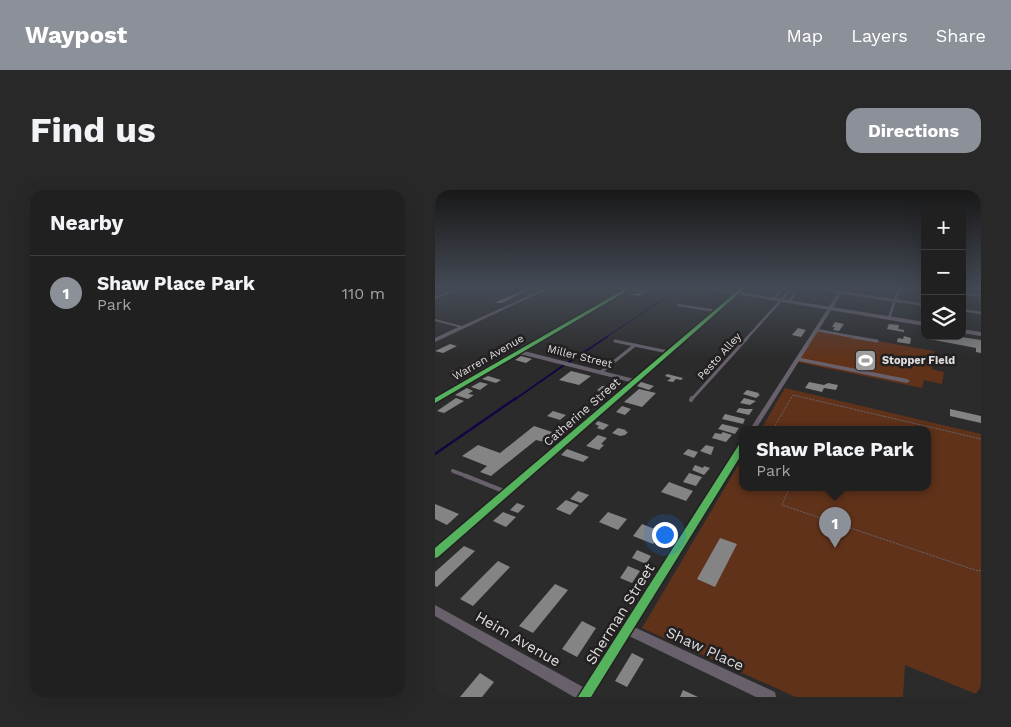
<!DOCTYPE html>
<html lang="en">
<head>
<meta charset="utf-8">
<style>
  body { margin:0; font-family:"Work Sans",sans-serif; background:#282829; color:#f1f3f6 }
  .controls { position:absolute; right:15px; top:15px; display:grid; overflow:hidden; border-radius:10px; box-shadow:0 5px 20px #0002 }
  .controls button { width:45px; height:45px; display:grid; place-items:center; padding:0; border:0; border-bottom:1px solid #3d3e3e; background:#202020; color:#f1f3f6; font:25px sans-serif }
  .you { position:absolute; left:229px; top:344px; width:18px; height:18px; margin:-12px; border:4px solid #fff; border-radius:50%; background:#1a73e8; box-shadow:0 0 0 8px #1a73e833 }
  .badge { display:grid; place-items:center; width:32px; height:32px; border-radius:50%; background:#8c9099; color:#fff; font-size:16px; font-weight:700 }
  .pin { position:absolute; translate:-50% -41px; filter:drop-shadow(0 1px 2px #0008) }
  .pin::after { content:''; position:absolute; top:26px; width:18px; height:15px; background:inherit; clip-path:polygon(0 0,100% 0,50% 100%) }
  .popup { position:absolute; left:304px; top:236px; width:192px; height:65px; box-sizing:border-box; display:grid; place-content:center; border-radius:10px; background:#202020; filter:drop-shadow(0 1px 4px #0005); font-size:16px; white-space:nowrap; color:#a2a3a5 }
  .popup b { font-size:19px; color:#f1f3f6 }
  .popup::after { content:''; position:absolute; left:50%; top:100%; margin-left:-10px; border:10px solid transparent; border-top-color:#202020 }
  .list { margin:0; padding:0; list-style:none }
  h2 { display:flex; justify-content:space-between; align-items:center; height:65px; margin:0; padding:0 20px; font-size:21px }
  h2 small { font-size:16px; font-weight:400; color:#a2a3a5 }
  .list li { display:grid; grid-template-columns:32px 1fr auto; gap:15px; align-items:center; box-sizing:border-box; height:75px; padding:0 20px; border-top:1px solid #3d3e3e }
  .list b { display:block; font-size:19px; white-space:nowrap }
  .list p { margin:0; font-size:16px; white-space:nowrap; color:#a2a3a5 }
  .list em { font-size:16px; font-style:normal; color:#a2a3a5 }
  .icon { flex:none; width:28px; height:28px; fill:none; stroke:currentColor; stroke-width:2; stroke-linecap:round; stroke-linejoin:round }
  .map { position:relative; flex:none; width:546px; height:507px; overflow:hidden; border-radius:15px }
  header { display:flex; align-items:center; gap:30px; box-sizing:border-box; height:70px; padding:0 25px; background:#8c9099; color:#fff }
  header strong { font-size:24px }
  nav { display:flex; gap:28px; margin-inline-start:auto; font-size:18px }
  .intro { display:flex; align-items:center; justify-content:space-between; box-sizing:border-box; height:120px; padding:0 30px }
  h1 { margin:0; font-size:35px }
  .button { padding:12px 22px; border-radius:15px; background:#8c9099; color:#fff; font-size:18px; font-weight:700 }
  main { display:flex; gap:30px; padding:0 30px }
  aside { flex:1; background:#202020; border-radius:15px; box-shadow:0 5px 20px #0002 }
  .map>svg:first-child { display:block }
  .green { fill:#60321a }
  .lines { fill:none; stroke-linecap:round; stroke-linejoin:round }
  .stream-far2 { stroke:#150442; stroke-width:1 }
  .stream-far1 { stroke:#150442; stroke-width:2 }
  .stream { stroke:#150442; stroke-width:2.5 }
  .building { fill:#858484 }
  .path { stroke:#656067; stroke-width:1; stroke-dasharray:2.5 1; stroke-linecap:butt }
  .lane-far3 { stroke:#68616c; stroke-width:2.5 }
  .lane-far2 { stroke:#68616c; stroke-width:3 }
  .lane-far1 { stroke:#68616c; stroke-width:4 }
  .lane { stroke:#68616c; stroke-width:4.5 }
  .street { fill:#68616c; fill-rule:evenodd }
  .secondary { fill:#6c636f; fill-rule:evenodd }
  .cycleway-casing { stroke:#232021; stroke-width:3 }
  .cycleway { fill:#56b35d; fill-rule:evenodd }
  .labels { text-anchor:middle; stroke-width:5; stroke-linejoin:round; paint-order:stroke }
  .far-street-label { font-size:11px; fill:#dedcdd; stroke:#232021 }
  .far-poi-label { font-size:11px; font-weight:bold; fill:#dedcdd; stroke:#232021; text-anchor:start }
  .street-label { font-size:12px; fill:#dedcdd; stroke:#232021 }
  .near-street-label { font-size:15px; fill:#dedcdd; stroke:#232021 }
</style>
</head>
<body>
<header>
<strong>Waypost</strong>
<nav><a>Map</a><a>Layers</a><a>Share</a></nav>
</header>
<div class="intro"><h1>Find us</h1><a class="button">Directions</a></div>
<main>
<aside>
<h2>Nearby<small></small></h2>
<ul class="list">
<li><span class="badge">1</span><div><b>Shaw Place Park</b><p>Park</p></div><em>110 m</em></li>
</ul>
</aside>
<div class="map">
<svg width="546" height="507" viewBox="0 0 546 507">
  <rect width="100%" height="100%" fill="#2b2b2b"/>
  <g class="green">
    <polygon points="382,140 499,161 497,179 509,182 507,194 489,190 487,198 362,172"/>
    <polygon points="350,198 546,244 546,506 470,475 468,507 361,507 207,438 307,269 308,297 492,297 492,239 326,239"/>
  </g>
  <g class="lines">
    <polyline class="stream-far2" points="170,148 245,98"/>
    <g class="stream-far1">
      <polyline points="134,172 172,147"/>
      <polyline points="79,210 129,175"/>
    </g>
    <polyline class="stream" points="0,264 81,208"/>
  </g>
  <g class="building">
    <polygon points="204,98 214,100 204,106 194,104 203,104 205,102 199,101"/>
    <polygon points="91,99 95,99 67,113 59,113"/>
    <polygon points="400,132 409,134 404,141 398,140 400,137 397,137"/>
    <polygon points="454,134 464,135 463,139 469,140 469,142 452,139"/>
    <polygon points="363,138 371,140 366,147 357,145"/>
    <polygon points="469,146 476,148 475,154 462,152 463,148 468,149"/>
    <polygon points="500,146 526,147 546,150 546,163 541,162 541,158 499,150"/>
    <polygon points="15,154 22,156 8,163 0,161"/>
    <polygon points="67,155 78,157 62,164 54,162 67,158 64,157"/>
    <polygon points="86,166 97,169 91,173 80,170"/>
    <polygon points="42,169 49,171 35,181 26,178"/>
    <polygon points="19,180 32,184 23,189 16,187 22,184 15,182"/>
    <polygon points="136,181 156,186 144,195 124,190"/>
    <polygon points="232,184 248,188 246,190 241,189 238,192 232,191 236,188 230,186"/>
    <polygon points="53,186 66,190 61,193 47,189"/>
    <polygon points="45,192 53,194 45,200 36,197"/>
    <polygon points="206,192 219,196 214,200 202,196"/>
    <polygon points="374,192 389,195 393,193 403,195 401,200 389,198 387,202 370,198"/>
    <polygon points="167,196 170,196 177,198 169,204 163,202 164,201 162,200"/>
    <polygon points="32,198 38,201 33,204 39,205 33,209 20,205"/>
    <polygon points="204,199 221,203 207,217 189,212"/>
    <polygon points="312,200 324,203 323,204 325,205 321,208 308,204"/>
    <polygon points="21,208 29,211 9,223 2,221"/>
    <polygon points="309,208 321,211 315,215 305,213"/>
    <polygon points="187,216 196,219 190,225 181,222"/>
    <polygon points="304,218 311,219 318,219 314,225 301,222"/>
    <polygon points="515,219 546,226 546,233 515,226"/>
    <polygon points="118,221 131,225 125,230 112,226"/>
    <polygon points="290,224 310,229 308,234 287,229"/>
    <polygon points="163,231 174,235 168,240 162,238 164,236 160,234"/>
    <polygon points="287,234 304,238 300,244 283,239"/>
    <polygon points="99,236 120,243 109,252 101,250 56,286 45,282 52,276 27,266 43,255 65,263"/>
    <polygon points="183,238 191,240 190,241 193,242 190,245 185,246 177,243"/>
    <polygon points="288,242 297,245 291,252 277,248 280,243 286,244"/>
    <polygon points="163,245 172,248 166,254 169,255 164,260 151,256"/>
    <polygon points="271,255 279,257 276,265 265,261"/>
    <polygon points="132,259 154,267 148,272 126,265"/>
    <polygon points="253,259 263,262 259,268 248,264"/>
    <polygon points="260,275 268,278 269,276 275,278 269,285 257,280"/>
    <polygon points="254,283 267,287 261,296 248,292"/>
    <polygon points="234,292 258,301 251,311 226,302"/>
    <polygon points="143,301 154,305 146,313 135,309"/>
    <polygon points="131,310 144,315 135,325 121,319"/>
    <polygon points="82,313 90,316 83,323 75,320"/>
    <polygon points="0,314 24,324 12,335 0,329"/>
    <polygon points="68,322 81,327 71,337 58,331"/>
    <polygon points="173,322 192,329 183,340 164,332"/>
    <polygon points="207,334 227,342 218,354 198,346"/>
    <polygon points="285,348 302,354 280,397 262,389"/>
    <polygon points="29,356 40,361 2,397 0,396 0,382"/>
    <polygon points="202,360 216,366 211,374 197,368"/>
    <polygon points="63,371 75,377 38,416 25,409"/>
    <polygon points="193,376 205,381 197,393 185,388"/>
    <polygon points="120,394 133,400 98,443 84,436"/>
    <polygon points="147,431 161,438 142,467 127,459"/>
    <polygon points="197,463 209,469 192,497 180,491"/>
    <polygon points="45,483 59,492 47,507 25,507"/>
    <polygon points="248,500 263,507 245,507"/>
  </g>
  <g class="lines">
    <g class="path">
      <polyline points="338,239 358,205 546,249"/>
      <polyline points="353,297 354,299 347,315 543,381 546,380"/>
    </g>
    <g class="lane-far3">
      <polyline points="377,98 490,115"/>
      <polyline points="340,107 348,98"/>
      <polyline points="354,112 360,104"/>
      <polyline points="243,115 281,121"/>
      <polyline points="527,120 546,123"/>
      <polyline points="454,128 464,98"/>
      <polyline points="382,140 424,148"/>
      <polyline points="312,148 357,98"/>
    </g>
    <g class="lane-far2">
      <polyline points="418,147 442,151"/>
      <polyline points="180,151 233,162"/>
      <polyline points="166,182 200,155"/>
      <polyline points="256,210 313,147"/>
    </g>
    <g class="lane-far1">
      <polyline points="256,210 257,208"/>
      <polyline points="18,281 34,287"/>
    </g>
    <polyline class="lane" points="31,286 71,302"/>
    <g class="street">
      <polygon points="24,98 30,98 0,109 0,107"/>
      <polygon points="110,98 115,98 0,152 0,148 23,137 0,131 0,129 27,136"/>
      <polygon points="192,98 197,98 89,161 199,189 306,98 310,98 3,367 0,368 0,358 195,192 85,164 2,212 0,213 0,208"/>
      <polygon points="406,98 410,98 366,168 472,189 475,191 472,193 364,171 321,239 315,239"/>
      <polygon points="487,98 490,98 490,99 488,99"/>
      <polygon points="527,102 546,105 546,107 527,104"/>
      <polygon points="305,253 308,253 308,262 199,437 340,502 341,507 321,507 194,446 156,507 139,507 0,426 0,415 148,497"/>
    </g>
    <g class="secondary">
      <polygon points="265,98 279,98 490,132 490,136"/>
      <polygon points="527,139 546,142 546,146 527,143"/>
    </g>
    <defs>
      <g id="cycleway">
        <polygon points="192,98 197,98 0,213 0,208"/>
        <polygon points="306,98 310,98 3,367 0,368 0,358"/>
        <polygon points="305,253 308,253 308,262 156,507 143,507"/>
      </g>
    </defs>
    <use href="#cycleway" class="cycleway-casing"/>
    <use href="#cycleway" class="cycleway"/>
  </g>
  <linearGradient id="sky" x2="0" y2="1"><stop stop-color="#181818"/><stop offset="0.58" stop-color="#444a55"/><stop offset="1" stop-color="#444a55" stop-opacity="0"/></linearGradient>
  <rect width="546" height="169" fill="url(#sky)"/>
  <defs>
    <symbol id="stadium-square" viewBox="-11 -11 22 22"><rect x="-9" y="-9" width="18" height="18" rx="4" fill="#9f9e9f" stroke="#232021"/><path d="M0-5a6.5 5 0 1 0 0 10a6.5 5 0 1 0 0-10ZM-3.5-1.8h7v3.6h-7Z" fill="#fff"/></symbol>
  </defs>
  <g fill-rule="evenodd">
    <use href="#stadium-square" x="418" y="158" width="25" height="25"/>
  </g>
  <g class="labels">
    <g class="far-street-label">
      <text transform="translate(145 166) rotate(14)" y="4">Miller Street</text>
      <text transform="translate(284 166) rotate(-48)" y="4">Pesto Alley</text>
      <text transform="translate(53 167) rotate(-30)" y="4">Warren Avenue</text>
    </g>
    <g class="far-poi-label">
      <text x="447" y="174">Stopper Field</text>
    </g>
    <g class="street-label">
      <text transform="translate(147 222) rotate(-41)" y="4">Catherine Street</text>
    </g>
    <g class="near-street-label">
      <text transform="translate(185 424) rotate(-58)" y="5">Sherman Street</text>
      <text transform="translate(83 449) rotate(30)" y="5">Heim Avenue</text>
      <text transform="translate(270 459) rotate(25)" y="5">Shaw Place</text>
    </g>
  </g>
</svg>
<div class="controls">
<button>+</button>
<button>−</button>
<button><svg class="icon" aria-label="layers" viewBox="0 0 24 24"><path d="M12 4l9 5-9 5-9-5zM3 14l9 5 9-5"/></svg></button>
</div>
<div class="you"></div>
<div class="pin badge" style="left:400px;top:358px">1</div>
<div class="popup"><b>Shaw Place Park</b>Park</div>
</div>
</main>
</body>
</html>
